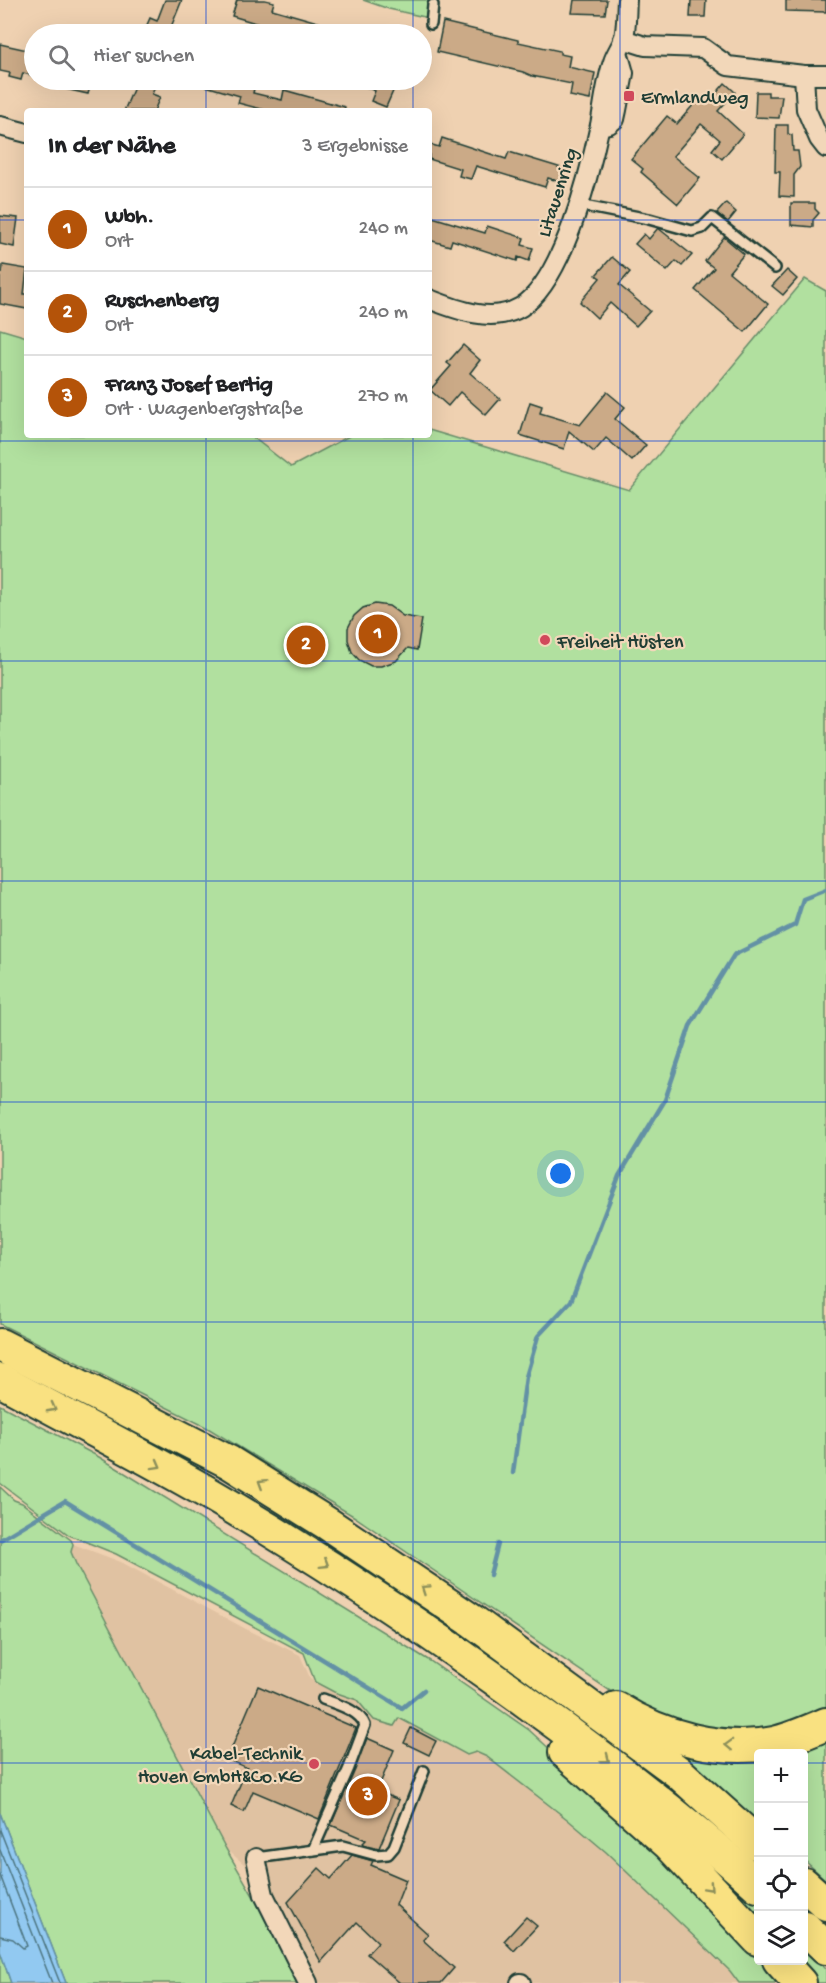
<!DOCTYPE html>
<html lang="de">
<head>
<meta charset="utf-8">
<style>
  body { margin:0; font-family:"Gochi Hand",sans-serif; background:#f6f6f6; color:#202124 }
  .controls { position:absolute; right:18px; bottom:18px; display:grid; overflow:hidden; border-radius:6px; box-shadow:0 6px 24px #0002 }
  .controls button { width:54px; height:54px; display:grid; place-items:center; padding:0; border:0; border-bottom:2px solid #e0e0e0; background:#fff; color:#202124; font:30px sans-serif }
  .you { position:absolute; left:561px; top:1174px; width:21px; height:21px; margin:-15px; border:4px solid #fff; border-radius:50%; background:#1a73e8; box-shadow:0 0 0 9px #1a73e833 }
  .badge { display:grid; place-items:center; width:39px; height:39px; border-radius:50%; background:#b45309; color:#fff; font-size:20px; font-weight:700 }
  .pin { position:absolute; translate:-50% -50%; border:3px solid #fff; box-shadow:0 2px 6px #0006 }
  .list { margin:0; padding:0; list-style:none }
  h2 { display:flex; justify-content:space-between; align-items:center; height:78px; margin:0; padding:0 24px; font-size:26px }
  h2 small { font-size:20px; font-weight:400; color:#757577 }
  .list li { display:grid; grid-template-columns:39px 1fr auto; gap:18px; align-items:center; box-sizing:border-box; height:84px; padding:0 24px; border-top:2px solid #e0e0e0 }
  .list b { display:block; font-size:22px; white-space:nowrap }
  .list p { margin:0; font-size:20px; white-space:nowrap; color:#757577 }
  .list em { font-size:20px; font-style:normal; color:#757577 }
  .icon { flex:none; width:33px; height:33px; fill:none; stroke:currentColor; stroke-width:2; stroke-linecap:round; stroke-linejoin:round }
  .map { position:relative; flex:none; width:826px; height:1983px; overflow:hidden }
  .search { position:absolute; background:#fff; box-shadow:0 6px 24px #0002; left:24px; top:24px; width:408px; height:66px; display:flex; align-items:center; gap:15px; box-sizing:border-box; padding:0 21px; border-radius:33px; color:#757577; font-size:22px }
  .panel { position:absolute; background:#fff; box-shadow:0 6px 24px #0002; left:24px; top:108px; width:408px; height:330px; border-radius:6px }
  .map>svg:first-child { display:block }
  .built { fill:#e0c2a2 }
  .green { fill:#b1e09f; stroke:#688e6a; stroke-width:1.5 }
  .water { fill:#92c9f1; stroke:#6491a5; stroke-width:1.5 }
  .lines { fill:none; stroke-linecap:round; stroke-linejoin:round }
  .shore { stroke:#4d7580; stroke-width:1.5 }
  .stream { stroke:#6491a5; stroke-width:4.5 }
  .building { fill:#cbaa87; stroke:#1f3d34; stroke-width:1.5 }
  .lane-casing { stroke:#1f3d34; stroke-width:14 }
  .street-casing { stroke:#1f3d34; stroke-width:22 }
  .highway-casing { stroke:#1f3d34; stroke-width:36 }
  .lane { stroke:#f2d7b9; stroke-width:9 }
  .street { stroke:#f2d7b9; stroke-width:18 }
  .highway { stroke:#f9e181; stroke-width:32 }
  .oneway { stroke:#8c8f5a }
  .grid { fill:none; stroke:#1d4ed8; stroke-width:1.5; stroke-opacity:0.55 }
  .poi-dot { fill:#d1495b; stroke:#f2d7b9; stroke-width:2 }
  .labels { text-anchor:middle; stroke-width:4.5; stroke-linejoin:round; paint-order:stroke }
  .poi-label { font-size:20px; fill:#1f3d34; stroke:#f2d7b9; text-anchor:start }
  .street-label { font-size:20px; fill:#1f3d34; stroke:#f2d7b9 }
</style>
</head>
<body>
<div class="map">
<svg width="826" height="1983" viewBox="0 0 826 1983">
  <rect width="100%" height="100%" fill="#efd1b1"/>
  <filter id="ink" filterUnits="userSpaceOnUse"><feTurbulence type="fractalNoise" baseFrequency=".0167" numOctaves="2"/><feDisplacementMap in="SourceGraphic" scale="12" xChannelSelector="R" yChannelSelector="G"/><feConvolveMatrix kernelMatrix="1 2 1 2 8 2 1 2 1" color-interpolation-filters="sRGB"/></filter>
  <g filter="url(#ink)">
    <polygon class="built" points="73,1544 121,1562 246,1629 300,1655 310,1678 334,1692 357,1700 367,1713 398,1718 487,1757 567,1819 606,1852 730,1971 739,1983 316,1983 283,1920 273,1888 226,1849 75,1564 71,1552"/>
    <g class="green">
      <polygon points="363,0 431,0 429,18 389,9"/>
      <polygon points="805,279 826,291 826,1880 804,1860 804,1754 758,1754 758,1822 681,1755 685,1729 628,1703 355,1517 206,1427 0,1324 0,329 27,337 27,435 250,435 291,467 351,435 429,435 429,430 629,490"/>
      <polygon points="0,1405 99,1457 430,1661 529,1730 652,1843 758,1957 758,1960 761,1961 782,1983 739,1983 730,1971 606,1852 567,1819 487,1757 476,1752 467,1755 399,1718 394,1726 374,1720 357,1700 334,1692 315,1682 304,1653 116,1554 69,1535 0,1483"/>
      <polygon points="0,1487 14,1500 22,1503 71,1540 73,1544 71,1552 76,1564 226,1849 259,1906 299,1983 66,1983 0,1813"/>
      <polygon points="738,1885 758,1905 758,1919 732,1890"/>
      <polygon points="804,1947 826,1969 826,1983 817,1983 796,1961 804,1960"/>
      <polygon points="0,1951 11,1983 0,1983"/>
    </g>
    <polygon class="water" points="0,1813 66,1983 11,1983 0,1951"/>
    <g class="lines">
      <g class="shore">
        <polyline points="0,1830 60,1983"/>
        <polyline points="0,1850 52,1983"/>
        <polyline points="0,1875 27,1946 23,1948 13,1939 0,1936"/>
      </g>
      <g class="stream">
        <polyline points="513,1473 526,1377 538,1336 571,1301 619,1176 665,1100 690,1026 734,955 795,925 803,899 826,890"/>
        <polyline points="0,1540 65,1501 402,1708 424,1690"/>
        <polyline points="490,1575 498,1544"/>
      </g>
    </g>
    <g class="building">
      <polygon points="165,0 182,0 171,27 189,34 143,34 150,18 157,21"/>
      <polygon points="237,0 265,0 274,2 272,9 349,31 348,34 278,34 265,30 266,26 232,16"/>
      <polygon points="574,0 607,0 605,14 572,13"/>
      <polygon points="691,0 706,0 705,17 690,17"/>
      <polygon points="786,0 826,0 826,12 786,11"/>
      <polygon points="443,22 518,40 518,42 560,51 560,54 570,56 568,67 595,73 590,100 570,96 572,84 532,76 523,72 437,52"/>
      <polygon points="0,44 32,51 30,59 34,60 34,76 23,73 21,80 9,77 10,73 0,71"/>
      <polygon points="47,80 92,80 88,94 47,85"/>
      <polygon points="137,80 158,80 152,94 160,97 154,111 124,111"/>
      <polygon points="195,80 256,80 253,93 282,100 284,90 345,107 344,111 269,111 238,103 240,96 195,83"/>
      <polygon points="351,80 398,80 386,107 371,101 375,91"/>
      <polygon points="725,83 735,92 718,111 743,134 722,159 712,150 720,140 701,124 673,156 700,178 678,204 641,172 643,169 631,159 667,116 677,124 700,97 708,103"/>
      <polygon points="756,92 768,92 768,96 782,96 779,118 755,117"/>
      <polygon points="776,125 788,125 788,134 792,135 793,151 798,151 800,167 794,175 794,197 779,196 780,172 775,172"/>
      <polygon points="442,138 506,159 509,152 565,169 561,182 548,178 545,187 476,166 471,179 459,176 461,169 429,159 429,144 439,147"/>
      <polygon points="726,203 736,212 728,222 717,213"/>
      <polygon points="791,203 815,203 815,209 819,213 813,220 813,227 791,225"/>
      <polygon points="0,216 18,218 14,247 0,244"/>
      <polygon points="429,216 485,233 487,226 524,238 522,245 533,248 529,261 518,257 517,261 452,240 450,246 429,240"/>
      <polygon points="658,228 692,255 682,266 676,261 667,271 635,244 644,234 649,239"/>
      <polygon points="724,237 744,254 729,272 768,304 745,332 695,290 714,268 705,261"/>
      <polygon points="612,257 630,272 619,285 650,311 636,326 610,303 597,318 580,302 600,278 596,275"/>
      <polygon points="3,265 27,269 24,294 27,294 27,309 0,304 0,273 2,273"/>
      <polygon points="787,270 797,279 783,295 772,286"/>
      <polygon points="463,345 480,360 470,373 500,399 486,415 460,392 448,406 430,390 451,366 447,363"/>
      <polygon points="607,392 625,407 615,419 646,445 632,461 606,438 594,452 569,431 564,449 520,435 530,402 542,406 540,413 580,425"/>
      <polygon points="375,604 389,606 403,616 422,619 417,650 408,648 396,661 381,666 371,666 359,660 352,652 348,640 348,628 354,616 363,608"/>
      <polygon points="258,1686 356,1728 319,1819 253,1791 244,1812 231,1806 247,1768 227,1759"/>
      <polygon points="411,1728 436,1741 429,1755 404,1743"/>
      <polygon points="367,1738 394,1750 377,1791 399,1800 379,1848 362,1844 366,1840 331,1825"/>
      <polygon points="352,1855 373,1861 371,1865 406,1880 396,1905 428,1934 423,1940 454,1968 441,1983 400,1983 367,1954 378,1942 357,1922 321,1962 288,1902 319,1868 331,1879"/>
      <polygon points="526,1917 537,1926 514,1951 504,1941"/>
    </g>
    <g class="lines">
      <defs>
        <g id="lane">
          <polyline points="431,24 433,5"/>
          <polyline points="579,205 649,219 692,231 702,228 712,218 775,268"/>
          <path d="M313 1850 349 1768 365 1725C359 1710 338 1705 323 1699"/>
          <polyline points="256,1858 343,1846 376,1855 388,1854 394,1847 424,1771"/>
        </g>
        <g id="street">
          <polyline points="623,39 645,46 703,48 728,66 804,75 826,75"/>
          <polyline points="804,75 806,109 819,139 826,148"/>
          <polyline points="0,126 27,133"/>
          <polyline points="600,126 609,124 615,119 617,110 624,73 618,52"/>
          <path d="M429 299C457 310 493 324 521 307 563 281 590 172 600 125 604 104 606 82 613 62 615 55 620 48 623 41 627 29 626 13 627 0"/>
          <polyline points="256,1858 264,1895 308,1983"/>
          <polyline points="520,1983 521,1983"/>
        </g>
        <g id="highway">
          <polyline points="0,1345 229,1462 328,1524 474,1622 678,1772 758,1844"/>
          <path d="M0 1380C70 1418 141 1454 210 1494 321 1559 428 1630 532 1706 611 1763 687 1821 758 1886"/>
          <path d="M616 1708C662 1737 720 1753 774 1743 792 1739 809 1731 826 1724"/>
          <polyline points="565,1752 669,1844 758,1939"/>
          <polyline points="804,1884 826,1904"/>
          <polyline points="804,1927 826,1948"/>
          <polyline points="779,1960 800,1983"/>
        </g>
      </defs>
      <use href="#lane" class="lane-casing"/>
      <use href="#street" class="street-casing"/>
      <use href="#highway" class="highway-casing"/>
      <use href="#lane" class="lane"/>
      <use href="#street" class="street"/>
      <use href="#highway" class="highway"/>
    </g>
    <defs><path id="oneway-chevron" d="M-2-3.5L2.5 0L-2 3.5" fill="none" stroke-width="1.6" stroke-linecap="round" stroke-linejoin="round" transform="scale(1.5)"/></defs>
    <g class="oneway">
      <use href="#oneway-chevron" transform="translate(52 1408) rotate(28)"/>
      <use href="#oneway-chevron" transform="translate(157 1465) rotate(29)"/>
      <use href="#oneway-chevron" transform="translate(262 1483) rotate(-148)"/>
      <use href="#oneway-chevron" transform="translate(325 1564) rotate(32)"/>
      <use href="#oneway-chevron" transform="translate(425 1589) rotate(-146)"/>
      <use href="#oneway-chevron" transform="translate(729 1745) rotate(-178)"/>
      <use href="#oneway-chevron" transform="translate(606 1759) rotate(38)"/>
      <use href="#oneway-chevron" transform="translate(709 1887) rotate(47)"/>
    </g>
  </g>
  <path class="grid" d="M206 0V34M413 0V34M620 0V1983M206 80V111M413 80V111M0 220H27M429 220H826M206 435V1983M413 435V1983M0 441H826M0 661H826M0 881H826M0 1102H826M0 1322H826M0 1542H826M0 1763H758M804 1763H826"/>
  <g class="poi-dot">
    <rect x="623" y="90" width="12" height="12" rx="3"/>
    <circle cx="545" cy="640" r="6"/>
    <circle cx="314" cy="1764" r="6"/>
  </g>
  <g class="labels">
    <g class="poi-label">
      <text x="641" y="103">Ermlandweg</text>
      <text x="557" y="647">Freiheit Hüsten</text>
      <text x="302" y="1759" text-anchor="end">Kabel-Technik<tspan x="302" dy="23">Hoven GmbH&amp;Co.KG</tspan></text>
    </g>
    <g class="street-label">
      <text transform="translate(556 192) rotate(-72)" y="7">Litauenring</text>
    </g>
  </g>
</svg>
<div class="controls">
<button>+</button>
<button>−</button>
<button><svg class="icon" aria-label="locate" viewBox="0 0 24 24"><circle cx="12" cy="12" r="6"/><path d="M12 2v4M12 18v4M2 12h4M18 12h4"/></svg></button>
<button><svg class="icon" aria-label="layers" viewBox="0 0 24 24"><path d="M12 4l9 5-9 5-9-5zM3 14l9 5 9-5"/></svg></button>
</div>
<div class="you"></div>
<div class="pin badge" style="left:378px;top:634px">1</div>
<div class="pin badge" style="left:306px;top:645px">2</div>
<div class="pin badge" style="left:368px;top:1796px">3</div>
<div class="search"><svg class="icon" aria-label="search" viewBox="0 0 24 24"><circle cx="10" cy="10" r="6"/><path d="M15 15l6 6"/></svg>Hier suchen</div>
<section class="panel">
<h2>In der Nähe<small>3 Ergebnisse</small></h2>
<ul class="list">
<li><span class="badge">1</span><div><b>Wbh.</b><p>Ort</p></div><em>240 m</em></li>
<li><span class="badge">2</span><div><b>Ruschenberg</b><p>Ort</p></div><em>240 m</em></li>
<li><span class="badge">3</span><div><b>Franz Josef Bertig</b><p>Ort · Wagenbergstraße</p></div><em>270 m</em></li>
</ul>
</section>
</div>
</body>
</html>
